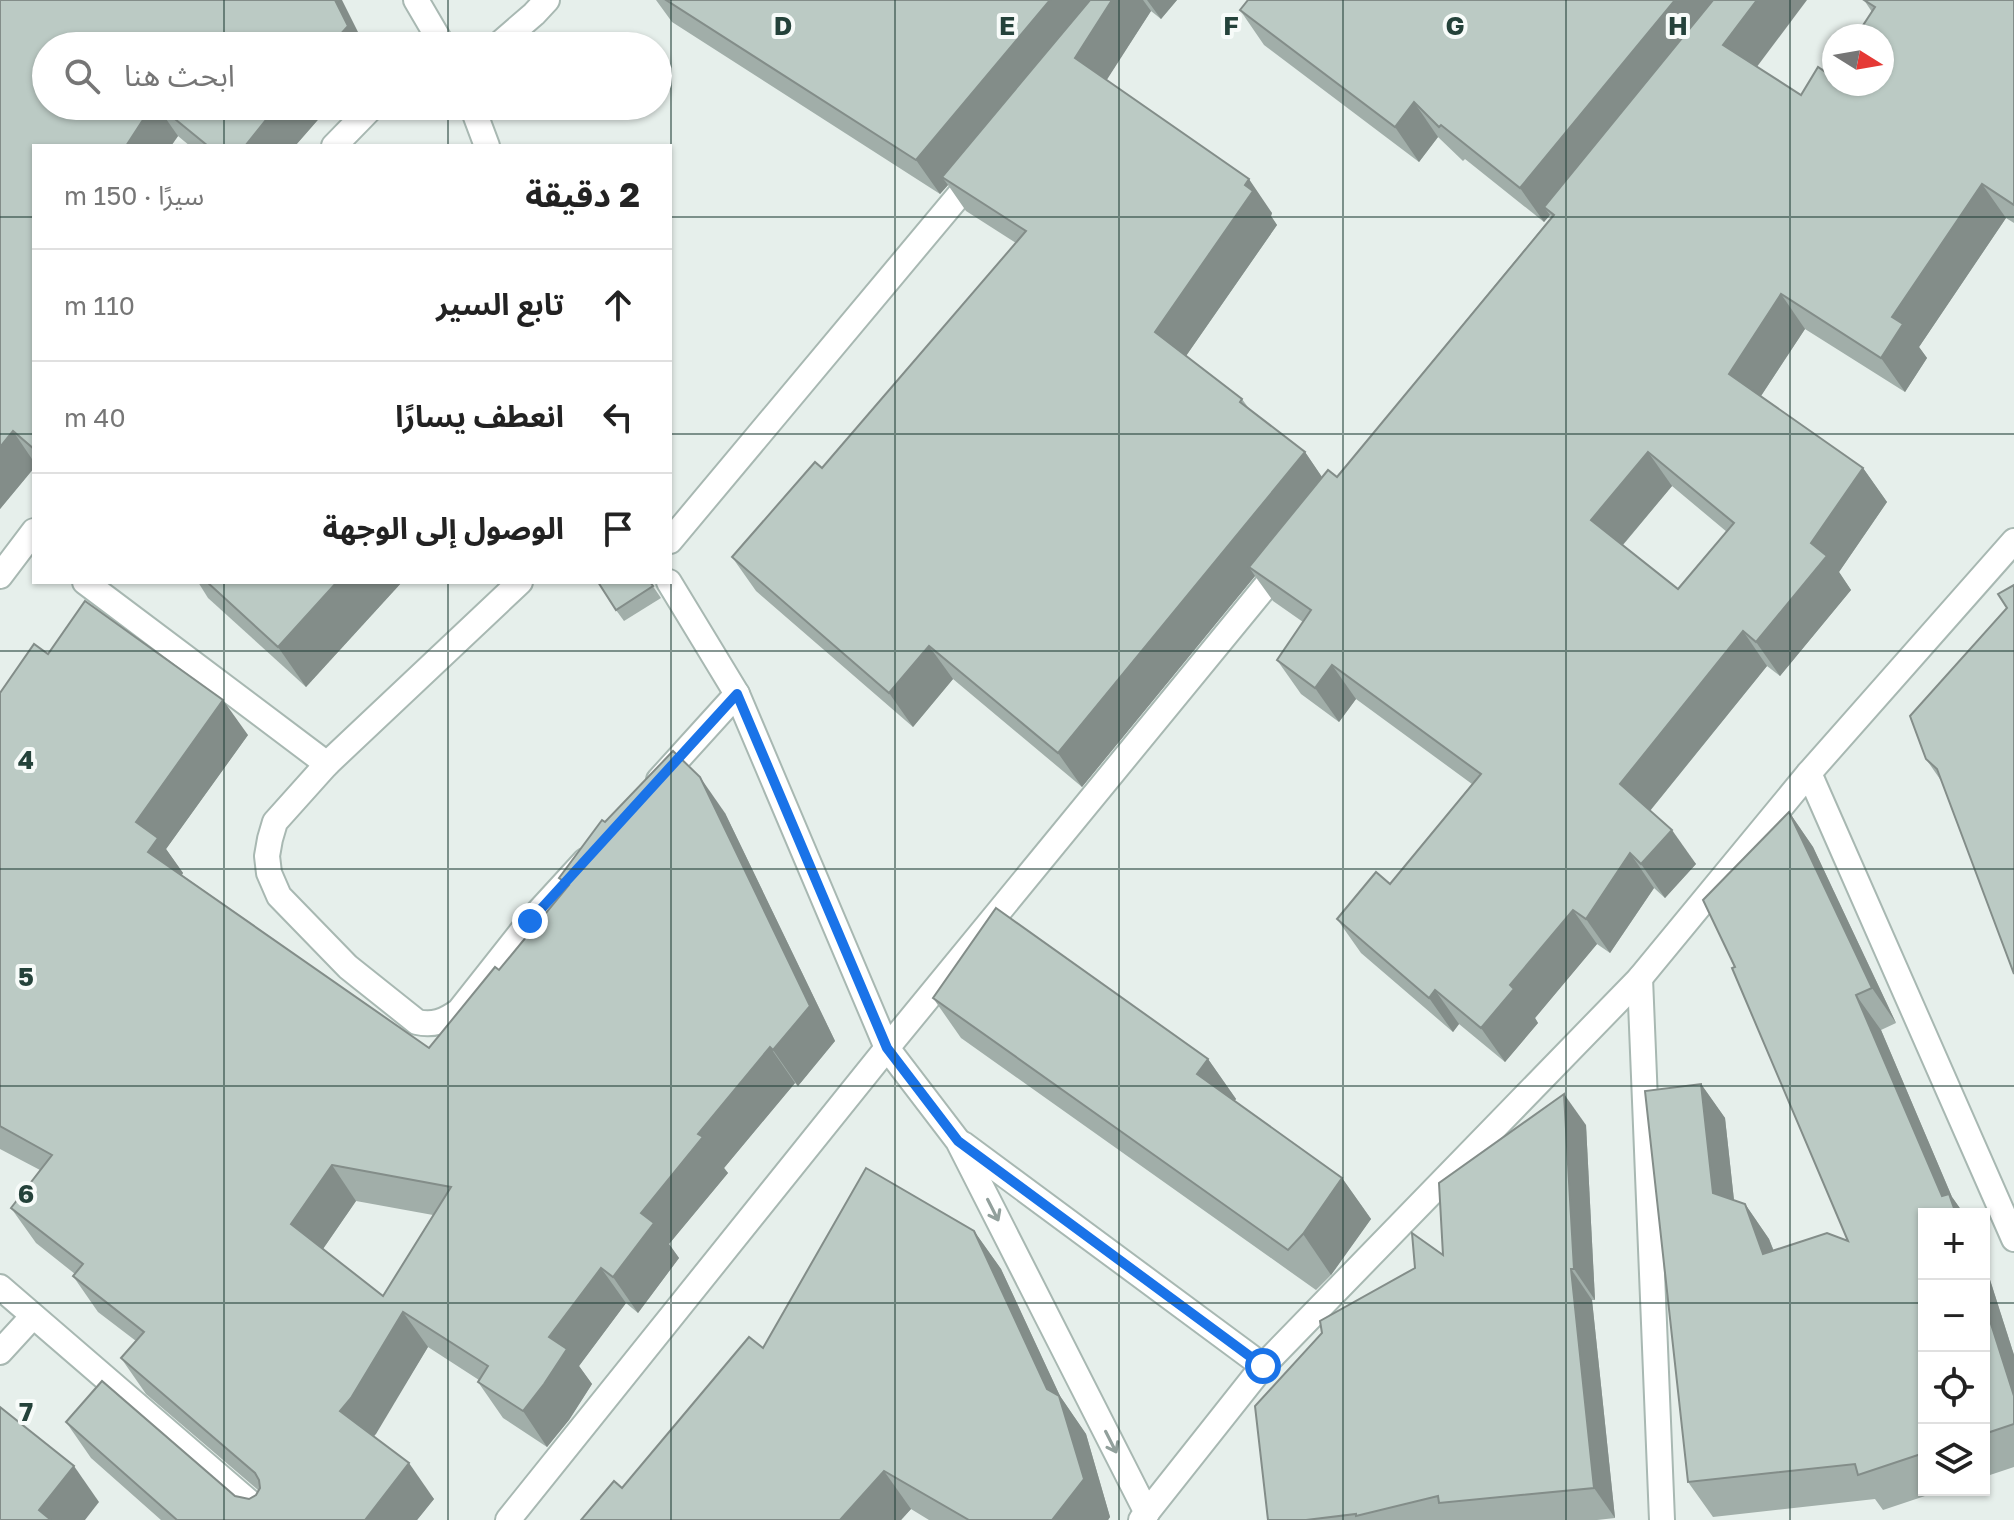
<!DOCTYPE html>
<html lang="ar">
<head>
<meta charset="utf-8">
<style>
  body { margin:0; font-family:"Golos Text","Noto Sans Arabic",sans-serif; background:#f2f2f2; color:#222; direction:rtl }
  .controls { position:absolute; right:24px; bottom:24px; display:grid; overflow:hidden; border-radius:0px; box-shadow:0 2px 6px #0004 }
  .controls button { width:72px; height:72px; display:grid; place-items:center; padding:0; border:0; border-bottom:2px solid #e0e0e0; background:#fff; color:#222; font:40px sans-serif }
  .compass { position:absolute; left:1822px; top:24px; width:72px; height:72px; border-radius:50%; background:#fff; box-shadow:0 2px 6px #0004; rotate:101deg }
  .stop { position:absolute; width:24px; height:24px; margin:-18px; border:6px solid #1a73e8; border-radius:50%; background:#fff }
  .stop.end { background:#1a73e8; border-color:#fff; box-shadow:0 2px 8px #0008 }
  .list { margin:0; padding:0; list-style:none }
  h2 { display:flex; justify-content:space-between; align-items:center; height:104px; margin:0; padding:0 32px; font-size:34px }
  h2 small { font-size:26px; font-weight:400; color:#767676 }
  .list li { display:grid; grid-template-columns:52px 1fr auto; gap:24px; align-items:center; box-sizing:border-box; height:112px; padding:0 32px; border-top:2px solid #e0e0e0 }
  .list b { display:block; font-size:30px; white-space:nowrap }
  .list em { font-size:26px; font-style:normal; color:#767676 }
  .icon { flex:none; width:44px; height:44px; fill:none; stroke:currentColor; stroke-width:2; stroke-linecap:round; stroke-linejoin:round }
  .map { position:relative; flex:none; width:2014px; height:1520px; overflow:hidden; direction:ltr }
  .search { position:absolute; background:#fff; box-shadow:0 2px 6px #0004; left:32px; top:32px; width:640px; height:88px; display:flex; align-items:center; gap:20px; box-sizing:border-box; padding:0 28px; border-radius:44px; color:#767676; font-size:30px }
  .panel { position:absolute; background:#fff; box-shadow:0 2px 6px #0004; left:32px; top:144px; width:640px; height:440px; border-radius:0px; direction:rtl }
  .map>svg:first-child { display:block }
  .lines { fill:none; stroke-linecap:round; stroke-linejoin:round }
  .minor-casing { stroke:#a8b8b2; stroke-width:28 }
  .tertiary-casing { stroke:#a8b8b2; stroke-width:28 }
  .minor { stroke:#fff; stroke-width:24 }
  .tertiary { stroke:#fff; stroke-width:24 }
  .wall { fill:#a1aea9; fill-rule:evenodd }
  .shaded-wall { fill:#838d89 }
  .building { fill:#bbcac4; stroke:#838d89; stroke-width:2; fill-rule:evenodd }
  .oneway { stroke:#92a09c }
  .route { stroke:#1a73e8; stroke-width:10 }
  .grid { fill:none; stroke:#24423a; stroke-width:2; stroke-opacity:0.55 }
  .grid-label { font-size:26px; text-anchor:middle; font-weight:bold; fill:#24423a; stroke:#f7fbf9; stroke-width:8; stroke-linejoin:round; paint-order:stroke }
</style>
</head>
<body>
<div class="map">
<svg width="2014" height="1520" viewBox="0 0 2014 1520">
  <rect width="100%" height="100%" fill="#e6efeb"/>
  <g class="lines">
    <defs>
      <g id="minor">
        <polyline points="497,46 534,14 547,0"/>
        <polyline points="334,146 373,106"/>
        <polyline points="670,541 976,175"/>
        <polyline points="0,576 34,531"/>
        <polyline points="85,582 327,764"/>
        <path d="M520 582 327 764 275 822 270 839 267 856 269 873 279 896 348 967 417 1022C433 1026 445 1021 459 1011L530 921 585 861"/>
        <polyline points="1809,773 2014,1239"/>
        <polyline points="659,780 737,694"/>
        <polyline points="1640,978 1662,1520"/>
        <polyline points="0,1287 270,1520"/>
        <polyline points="0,1352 33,1316"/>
        <polyline points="508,1520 887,1048 1283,565"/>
      </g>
      <g id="tertiary">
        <polyline points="416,0 443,46"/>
        <polyline points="472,106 487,146"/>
        <polyline points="669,582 737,694 887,1048 958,1141 1147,1513"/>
        <polyline points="963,1144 1263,1366"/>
        <polyline points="1141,1520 1263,1366 1640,978 1809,773 2014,541"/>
      </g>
    </defs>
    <use href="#minor" class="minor-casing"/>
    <use href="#tertiary" class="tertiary-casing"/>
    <use href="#minor" class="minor"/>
    <use href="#tertiary" class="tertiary"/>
  </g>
  <g class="wall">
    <polygon points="0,0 46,106 330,106 295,146 190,146 178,136 171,146 34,146 34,468 0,509"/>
    <path d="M656 0H1177L1161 19 1151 11 1106 80 1272 213 1271 216 1277 225 1186 356 1242 399 1250 410 1305 452 1322 477H1337L1551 217 1550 215 1544 222 1465 159 1463 161 1438 137 1419 162 1264 45 1240 10 1757 67 1801 95 1830 75 1872 12 1864 0H2014V223L2006 218 1919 347 1927 358 1905 392 1805 329 1761 396 1863 468 1887 502 1839 572 1851 590 1780 676 1767 666 1650 811 1696 864 1665 898 1654 888 1610 953 1597 944 1535 1018 1538 1023 1505 1062 1459 1024 1453 1032 1361 953 1337 919 1390 884 1472 784 1356 699 1339 722 1301 694 1277 660 1303 622 1273 601 1255 576 1082 787 953 679 913 727 756 591 732 557 822 468 1016 243 966 211 948 185 940 194 672 22ZM1672 486 1727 532 1678 589 1623 545Z"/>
    <polygon points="198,582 402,582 306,687 208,598"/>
    <polygon points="650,582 661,598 624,621 616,610"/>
    <polygon points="2014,585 2014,974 1942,782 1926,759 2007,608"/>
    <path d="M0 693 248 735 166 849 183 873 182 875 429 1048 499 970 566 889 559 878 605 822 725 813 835 1041 798 1086 795 1083 724 1168 728 1173 669 1244 679 1258 638 1313 626 1303 579 1366 592 1384 569 1420 547 1447 503 1418 478 1382 479 1380 428 1347 373 1436 434 1499 417 1520H161L91 1458 66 1422 235 1496 249 1499 256 1495 258 1490 146 1394 121 1358 136 1341 98 1312 73 1276 75 1274 36 1243 11 1208 40 1170 0 1149ZM356 1201 433 1215 383 1296 323 1249Z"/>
    <polygon points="1789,812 1813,847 1896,1023 1881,1030 1952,1197 1964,1214 1924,1214 1924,1490 1943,1490 1883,1510 1875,1499 1713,1517 1688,1482 1701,1084 1725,1118 1734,1200 1745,1204 1769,1239 1774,1251 1848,1241 1735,967"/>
    <polygon points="933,998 1208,1059 1236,1099 1234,1101 1342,1178 1371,1219 1331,1275 1316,1290 961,1038"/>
    <polygon points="1586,1125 1595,1300 1592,1300 1615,1518 1597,1520 1268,1520 1443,1255"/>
    <polygon points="974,1231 1001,1269 1060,1396 1086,1434 1110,1517 1108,1520 929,1520 911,1509 901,1520 581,1520 622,1488 763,1348"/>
    <polygon points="1984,1261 2014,1355 2014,1467 1984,1477"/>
  </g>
  <g class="shaded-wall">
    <polygon points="335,0 342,0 365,46 330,46"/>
    <polygon points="1050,0 1102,0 942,177 948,185 940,194 916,160"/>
    <polygon points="1112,0 1143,0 1151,11 1099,92 1075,58"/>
    <polygon points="1147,0 1177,0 1161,19"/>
    <polygon points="1675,0 1727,0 1544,207 1550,215 1544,222 1520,188"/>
    <polygon points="1757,0 1807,0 1747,80 1723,45"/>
    <polygon points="1414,102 1438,137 1419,162 1395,127"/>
    <polygon points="152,106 157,106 178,136 171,146 126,146"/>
    <polygon points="277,106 330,106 295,146 245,146"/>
    <polygon points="1249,179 1272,213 1271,216 1277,225 1179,366 1155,332"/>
    <polygon points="1982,184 2006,218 1919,347 1927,358 1905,392 1881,358 1892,317"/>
    <polygon points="1781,294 1805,329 1753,408 1729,374"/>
    <polygon points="13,431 34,462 34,468 0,509 0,447"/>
    <polygon points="1305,452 1328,486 1249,567 1255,576 1082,787 1058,753"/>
    <polygon points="1648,452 1672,486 1615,554 1591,520"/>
    <polygon points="1863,468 1887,502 1839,572 1851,590 1780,676 1756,642 1811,543"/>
    <polygon points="337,582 402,582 306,687 278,647"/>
    <polygon points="1743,631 1767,666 1644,818 1620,784"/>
    <polygon points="929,646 953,679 913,727 889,693"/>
    <polygon points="1332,665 1356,699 1339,722 1315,688"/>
    <polygon points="223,700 248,735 166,849 183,873 173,887 148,852 136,822"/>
    <polygon points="700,777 725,813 835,1041 798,1086 773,1050"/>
    <polygon points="1789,812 1813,847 1896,1023 1872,988"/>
    <polygon points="1672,830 1696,864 1665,898 1641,864"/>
    <polygon points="1630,853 1654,888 1610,953 1586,919"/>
    <polygon points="1573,910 1597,944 1535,1018 1538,1023 1505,1062 1481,1028 1510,985"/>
    <polygon points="1435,990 1459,1024 1453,1032 1429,998"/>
    <polygon points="1856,995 1881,1030 1952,1197 1964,1214 1954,1214 1942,1196"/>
    <polygon points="770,1047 795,1083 724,1168 728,1173 669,1244 679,1258 638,1313 613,1277 641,1213 698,1134"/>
    <polygon points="1208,1059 1236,1099 1225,1115 1197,1074"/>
    <polygon points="1701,1084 1725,1118 1737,1228 1713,1193"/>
    <polygon points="1564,1094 1586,1125 1595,1300 1574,1269"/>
    <polygon points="332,1165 356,1201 316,1259 291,1224"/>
    <polygon points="1342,1178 1371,1219 1331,1275 1303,1234"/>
    <polygon points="1745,1204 1769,1239 1788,1289 1763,1254"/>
    <polygon points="974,1231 1001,1269 1060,1396 1086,1434 1110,1517 1108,1520 1052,1520 1047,1389"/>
    <polygon points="1984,1261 2014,1355 2014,1396 1984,1302"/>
    <polygon points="601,1268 626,1303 579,1366 592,1384 569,1420 547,1447 523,1411 549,1337"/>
    <polygon points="1571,1269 1592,1300 1615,1518 1594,1488"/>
    <polygon points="403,1312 428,1347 376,1434 365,1446 340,1411"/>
    <polygon points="409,1463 434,1499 417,1520 365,1520"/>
    <polygon points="74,1466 99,1502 85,1520 46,1520 39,1510"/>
    <polygon points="884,1471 911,1509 901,1520 840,1520"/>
  </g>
  <g class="building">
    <polygon points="0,0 335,0 348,26 330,46 46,46 46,106 152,106 126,146 34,146 34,449 13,431 0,447"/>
    <polygon points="666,0 1050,0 916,160"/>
    <polygon points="1090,0 1112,0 1075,58 1249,179 1245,185 1253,191 1155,332 1242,399 1240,402 1305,452 1058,753 929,646 889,693 732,557 815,462 822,468 1026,231 942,177"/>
    <polygon points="1248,0 1675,0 1520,188 1441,125 1439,127 1414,102 1395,127 1240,10"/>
    <path d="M1713 0H1757L1723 45 1801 95 1818 67 1830 75 1834 69V84H1882V36H1856L1875 7 1864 0H2014V205L1982 184 1892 317 1903 324 1881 358 1781 294 1729 374 1863 468 1811 543 1827 556 1756 642 1743 631 1620 784 1672 830 1641 864 1630 853 1586 919 1573 910 1510 985 1514 989 1481 1028 1435 990 1429 998 1337 919 1376 872 1390 884 1481 774 1332 665 1315 688 1277 660 1311 610 1249 567 1328 470 1337 477 1554 215 1544 207ZM1648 452 1734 523 1678 589 1591 520Z"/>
    <polygon points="159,106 277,106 245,146 208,146"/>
    <polygon points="207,582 337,582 278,647"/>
    <polygon points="598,582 650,582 653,586 616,610"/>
    <polygon points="2014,585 2014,974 1937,769 1926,759 1910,716 2007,608 1998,594"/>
    <path d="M85 601 223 700 136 822 158 838 148 852 429 1048 495 967 499 970 569 885 559 878 602 820 605 822 673 751 700 777 810 1006 773 1050 770 1047 698 1134 703 1137 641 1213 654 1223 613 1277 601 1268 549 1337 567 1349 544 1384 523 1411 478 1382 488 1366 403 1312 351 1398 340 1411 409 1463 365 1520H177L66 1422 102 1381 235 1496 249 1499 256 1495 260 1488 259 1480 255 1473 121 1358 144 1332 73 1276 83 1264 11 1208 52 1155 0 1126V693L34 644 48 654ZM332 1165 451 1187 383 1296 291 1224Z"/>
    <polygon points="1789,812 1872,988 1856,995 1942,1196 1949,1194 1956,1214 1924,1214 1924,1453 1858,1475 1855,1464 1688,1482 1645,1091 1701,1084 1713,1193 1745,1204 1763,1254 1827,1233 1848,1241 1732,968 1735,967 1703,900"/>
    <polygon points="996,908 1208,1059 1197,1074 1342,1178 1303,1234 1288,1250 933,998"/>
    <polygon points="1564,1094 1574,1269 1571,1269 1594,1488 1439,1503 1438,1496 1356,1516 1356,1514 1306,1520 1268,1520 1255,1406 1322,1333 1320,1321 1415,1268 1412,1233 1443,1255 1439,1183"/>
    <polygon points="866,1168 974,1231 1047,1389 1059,1396 1084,1479 1052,1520 969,1520 884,1471 840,1520 581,1520 614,1481 622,1488 749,1337 763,1348"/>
    <polygon points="1984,1302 2014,1396 2014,1424 1984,1434"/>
    <polygon points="0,1407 74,1466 39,1510 51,1520 0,1520"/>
  </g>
  <defs><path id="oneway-shaft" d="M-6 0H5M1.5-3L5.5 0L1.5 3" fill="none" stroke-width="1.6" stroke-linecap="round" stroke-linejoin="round" transform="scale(2)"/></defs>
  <g class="oneway">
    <use href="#oneway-shaft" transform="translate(993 1210) rotate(63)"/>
    <use href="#oneway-shaft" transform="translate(1111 1442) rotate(63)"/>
  </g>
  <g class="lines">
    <polyline class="route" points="530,921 737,694 887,1048 958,1141 1263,1366"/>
  </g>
  <path class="grid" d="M224 0V46M448 0V46M671 0V1520M895 0V1520M1119 0V1520M1343 0V1520M1566 0V1520M1790 0V1520M224 106V146M448 106V146M0 217H34M670 217H2014M0 434H34M670 434H2014M224 582V1520M448 582V1520M0 651H2014M0 869H2014M0 1086H2014M0 1303H1924M1984 1303H2014"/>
  <g class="grid-label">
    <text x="783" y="35">D</text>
    <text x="1007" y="35">E</text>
    <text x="1231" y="35">F</text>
    <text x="1455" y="35">G</text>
    <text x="1678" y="35">H</text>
    <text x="26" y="769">4</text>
    <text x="26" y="986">5</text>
    <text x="26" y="1203">6</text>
    <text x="26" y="1421">7</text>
  </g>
</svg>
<div class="controls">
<button>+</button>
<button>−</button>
<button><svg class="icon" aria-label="locate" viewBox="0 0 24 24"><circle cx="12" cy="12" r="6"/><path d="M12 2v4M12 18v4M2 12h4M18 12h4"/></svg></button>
<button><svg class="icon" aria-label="layers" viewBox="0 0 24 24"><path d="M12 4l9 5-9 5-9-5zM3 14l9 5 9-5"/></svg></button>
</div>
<svg class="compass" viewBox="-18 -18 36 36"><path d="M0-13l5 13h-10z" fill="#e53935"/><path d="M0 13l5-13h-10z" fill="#767676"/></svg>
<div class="stop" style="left:1263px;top:1366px"></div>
<div class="stop end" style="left:530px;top:921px"></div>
<div class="search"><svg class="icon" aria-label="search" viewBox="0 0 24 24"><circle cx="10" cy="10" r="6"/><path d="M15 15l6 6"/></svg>ابحث هنا</div>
<section class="panel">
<h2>2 دقيقة<small>سيرًا · 150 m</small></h2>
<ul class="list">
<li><svg class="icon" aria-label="ahead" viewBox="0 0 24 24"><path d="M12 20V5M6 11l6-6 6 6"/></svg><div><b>تابع السير</b></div><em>110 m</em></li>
<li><svg class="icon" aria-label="left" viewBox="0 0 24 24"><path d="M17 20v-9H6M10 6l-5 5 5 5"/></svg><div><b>انعطف يسارًا</b></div><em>40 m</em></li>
<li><svg class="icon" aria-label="arrive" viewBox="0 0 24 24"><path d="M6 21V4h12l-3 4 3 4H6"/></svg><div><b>الوصول إلى الوجهة</b></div></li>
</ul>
</section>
</div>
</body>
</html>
